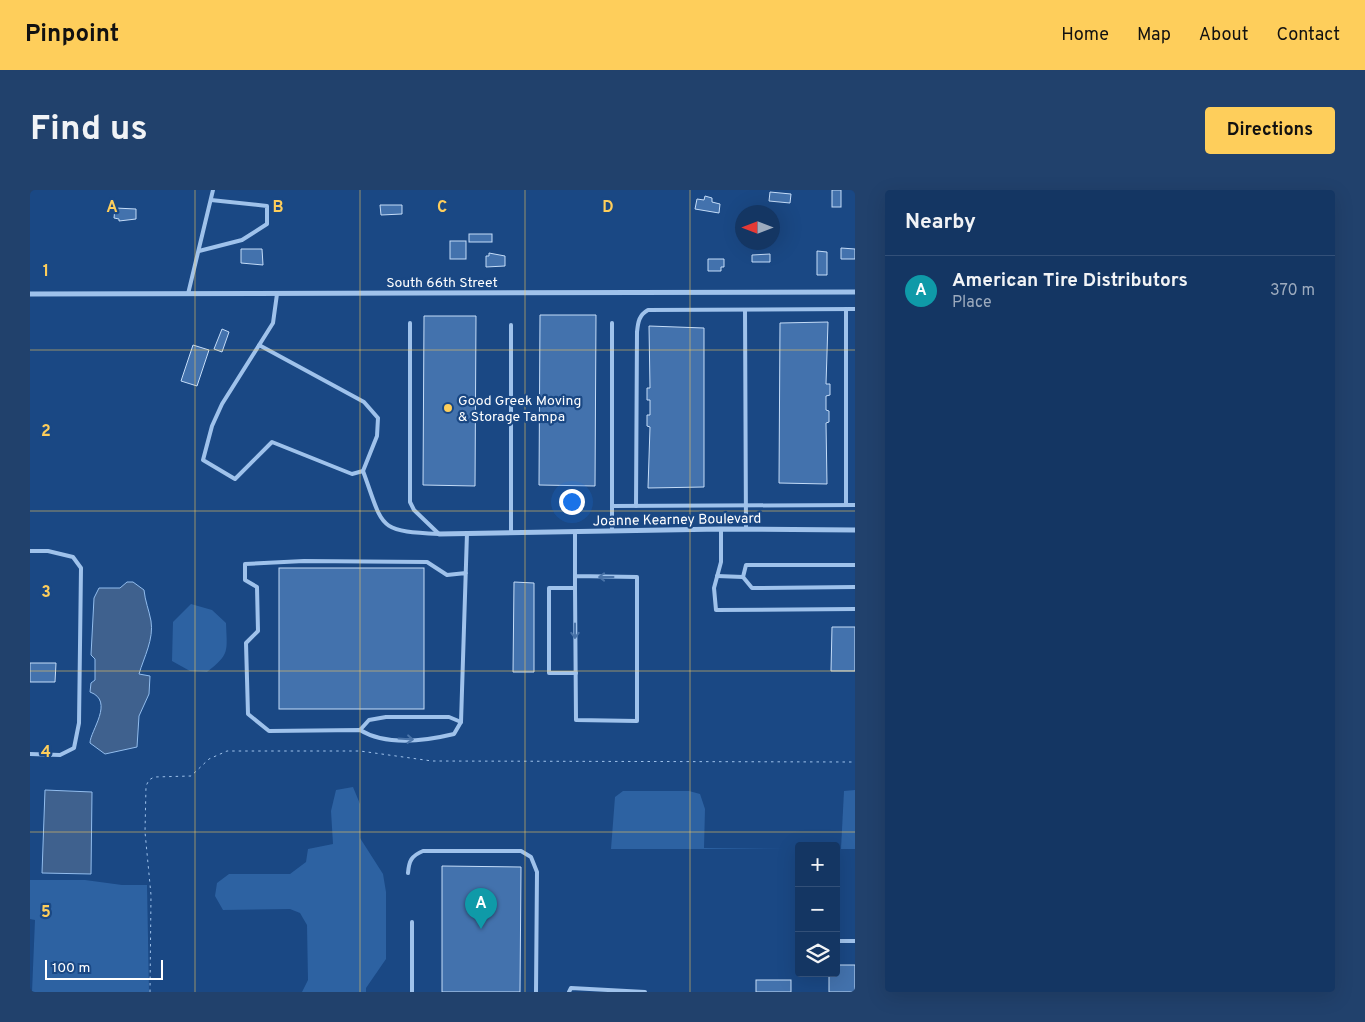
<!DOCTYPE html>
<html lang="en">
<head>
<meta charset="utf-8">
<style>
  body { margin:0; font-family:Overpass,sans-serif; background:#21416c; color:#f1f3f6 }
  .controls { position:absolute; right:15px; bottom:15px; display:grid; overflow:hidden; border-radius:5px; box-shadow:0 5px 20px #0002 }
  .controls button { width:45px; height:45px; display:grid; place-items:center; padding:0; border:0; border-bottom:1px solid #335078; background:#143663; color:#f1f3f6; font:25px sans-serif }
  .compass { position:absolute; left:705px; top:15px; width:45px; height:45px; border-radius:50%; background:#143663; box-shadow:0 5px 20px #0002; rotate:270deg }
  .scale { position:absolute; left:15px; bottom:12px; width:118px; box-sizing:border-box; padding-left:5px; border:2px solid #fff; border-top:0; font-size:14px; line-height:18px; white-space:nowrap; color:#fff; -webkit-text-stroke:4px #1a4884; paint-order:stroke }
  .you { position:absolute; left:541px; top:311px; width:18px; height:18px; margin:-12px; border:4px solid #fff; border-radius:50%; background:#1a73e8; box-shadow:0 0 0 8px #1a73e833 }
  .badge { display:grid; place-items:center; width:32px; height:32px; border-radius:50%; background:#fece5b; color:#fff; font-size:16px; font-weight:700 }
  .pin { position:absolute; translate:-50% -41px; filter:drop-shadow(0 1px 2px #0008) }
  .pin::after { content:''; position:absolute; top:26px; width:18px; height:15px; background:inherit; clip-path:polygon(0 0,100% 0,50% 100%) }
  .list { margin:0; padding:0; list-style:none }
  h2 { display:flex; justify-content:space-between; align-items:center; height:65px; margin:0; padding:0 20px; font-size:21px }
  h2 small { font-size:16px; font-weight:400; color:#9dabbe }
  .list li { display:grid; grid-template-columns:32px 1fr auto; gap:15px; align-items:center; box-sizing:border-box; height:70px; padding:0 20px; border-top:1px solid #335078 }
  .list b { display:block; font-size:19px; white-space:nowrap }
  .list p { margin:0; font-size:16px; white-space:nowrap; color:#9dabbe }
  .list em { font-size:16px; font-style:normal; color:#9dabbe }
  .icon { flex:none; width:28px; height:28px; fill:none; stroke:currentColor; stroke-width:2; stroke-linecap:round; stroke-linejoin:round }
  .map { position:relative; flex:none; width:825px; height:802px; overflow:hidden; border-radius:5px }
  header { display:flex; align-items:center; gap:30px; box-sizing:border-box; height:70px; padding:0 25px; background:#fece5b; color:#111 }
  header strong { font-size:24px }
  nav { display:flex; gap:28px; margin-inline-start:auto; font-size:18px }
  .intro { display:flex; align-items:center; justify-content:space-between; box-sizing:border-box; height:120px; padding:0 30px }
  h1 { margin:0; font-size:35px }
  .button { padding:12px 22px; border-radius:5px; background:#fece5b; color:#111; font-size:18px; font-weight:700 }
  main { display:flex; gap:30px; padding:0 30px }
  aside { flex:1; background:#143663; border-radius:5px; box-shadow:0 5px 20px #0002 }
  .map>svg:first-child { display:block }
  .green { fill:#2d62a2 }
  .water { fill:#3f618e; stroke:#92bdee }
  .building { fill:#4372ad; stroke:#c4dcf8 }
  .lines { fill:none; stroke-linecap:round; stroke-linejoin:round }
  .path { stroke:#9fc2eb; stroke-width:1; stroke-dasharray:2.5 4; stroke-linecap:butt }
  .service { stroke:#9fc2eb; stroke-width:4 }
  .minor { stroke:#9fc2eb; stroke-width:5 }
  .oneway { stroke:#4973a8 }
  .grid { fill:none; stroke:#fece5b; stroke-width:1; stroke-opacity:0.55 }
  .poi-dot { fill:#fece5b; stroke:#1a4884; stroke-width:2 }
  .labels { text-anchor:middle; stroke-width:4.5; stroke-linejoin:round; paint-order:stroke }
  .street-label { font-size:14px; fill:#fff; stroke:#1a4884 }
  .poi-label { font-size:14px; fill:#fff; stroke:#1a4884; text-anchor:start }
  .grid-label { font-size:16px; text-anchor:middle; font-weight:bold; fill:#fece5b; stroke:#1a4884; stroke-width:4.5; stroke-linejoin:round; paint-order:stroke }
</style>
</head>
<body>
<header>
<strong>Pinpoint</strong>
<nav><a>Home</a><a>Map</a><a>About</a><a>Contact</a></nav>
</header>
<div class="intro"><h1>Find us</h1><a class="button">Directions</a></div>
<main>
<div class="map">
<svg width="825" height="802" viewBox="0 0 825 802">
  <rect width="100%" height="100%" fill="#1a4884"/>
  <g class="green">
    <path d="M161 414 182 420 196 433C197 462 200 464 177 482L160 481 142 471 143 432Z"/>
    <polygon points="323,597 330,614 330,648 353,684 356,702 356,769 336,798 336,802 272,802 278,790 277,735 270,723 260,719 193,720 185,706 187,693 199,684 260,684 276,672 278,659 303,654 301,621 306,600"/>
    <polygon points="825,600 825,659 811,659 814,601"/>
    <polygon points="593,601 659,601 670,604 675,619 674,658 756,659 581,659 585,607"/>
    <polygon points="0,690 55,690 92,695 117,695 119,802 2,802 5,730 0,729"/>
  </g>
  <g class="water">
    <path d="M97 392H103L114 400C115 411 119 420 121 431 124 449 114 467 109 484L120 486 119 504 109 526 107 557 75 564 60 553C60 541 85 511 60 502L61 493 65 490V469L61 465 64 408 69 398H90Z"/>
    <polygon points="15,600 62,602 61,684 12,683"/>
  </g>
  <g class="building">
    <rect x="802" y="0" width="9" height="17"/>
    <polygon points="740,2 761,4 760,13 739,11"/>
    <polygon points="675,6 682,8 682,12 690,14 689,23 665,19 667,9 674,10"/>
    <polygon points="350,15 372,15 372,24 351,25"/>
    <polygon points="85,18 106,19 106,29 89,31 89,29 84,28"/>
    <rect x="439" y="44" width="23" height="8"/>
    <rect x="420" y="51" width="16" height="18"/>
    <polygon points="811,58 825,59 825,69 811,69"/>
    <polygon points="211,59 232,59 233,75 211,73"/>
    <polygon points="787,61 797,62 797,85 787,85"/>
    <polygon points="459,63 475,66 475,76 456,77 456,66 459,66"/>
    <polygon points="740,64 740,72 722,72 722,65"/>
    <polygon points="678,69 694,69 694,77 691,77 691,81 678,81"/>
    <polygon points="510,125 566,125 565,296 509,295"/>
    <polygon points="394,126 446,126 445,296 393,295"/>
    <polygon points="798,132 796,194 800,194 800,205 796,206 796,220 799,221 799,232 796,233 797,294 749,293 750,133"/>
    <polygon points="619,136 674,138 674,297 618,298 620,237 617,236 617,225 620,225 620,210 617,210 617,198 620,198"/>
    <polygon points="192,139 199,142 192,162 184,159"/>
    <polygon points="163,155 179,160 167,196 151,191"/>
    <rect x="249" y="378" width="145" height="141"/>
    <polygon points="484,392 504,393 504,482 483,482"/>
    <polygon points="802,437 825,437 825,481 801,481"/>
    <polygon points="0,473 26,473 25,492 0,492"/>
    <polygon points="412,676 491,677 490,802 412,802"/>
    <polygon points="806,775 825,775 825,802 799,802 799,783 806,783"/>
    <rect x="726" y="790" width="35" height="12"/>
  </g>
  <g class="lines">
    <polyline class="path" points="120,802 121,705 115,642 116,596 119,590 124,587 161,586 179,569 197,561 330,561 402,571 825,572"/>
    <g class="service">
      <polyline points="169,61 212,50 237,34 237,16 181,10"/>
      <polyline points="158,104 183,0"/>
      <polyline points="715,120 716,339"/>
      <polyline points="380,133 380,312 384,320 409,344"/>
      <polyline points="582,133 582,341"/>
      <polyline points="229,155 334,212 348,228 347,246 333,281 322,284 242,252 205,289 173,270 182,236 192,214 243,133 247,104"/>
      <path d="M333 281C354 338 346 341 409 344"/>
      <polyline points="816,315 816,119"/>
      <polyline points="582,316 825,315"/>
      <path d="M606 316 607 142C608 132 609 125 618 120L825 119"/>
      <polyline points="691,339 691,372 684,398 686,420 825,419"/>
      <polyline points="481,342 481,135"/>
      <polyline points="0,361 18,361 43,367 51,378 49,533 44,558 30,565 0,564"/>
      <path d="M436 383 417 385 397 372 274 371 215 374V390L227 397 228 441 216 453 218 524 239 541 330 540C356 556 395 551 424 544L431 532 437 343"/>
      <polyline points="545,386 607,387 607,531 546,530 545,398 545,342"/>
      <polyline points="687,386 713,387"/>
      <polyline points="713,387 716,375 825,375"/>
      <polyline points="713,387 722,398 825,397"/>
      <polyline points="545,398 519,398 519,483 546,483"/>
      <polyline points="330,540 339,530 356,527 419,527 431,532"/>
      <path d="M378 683C379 671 381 666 393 661H491L501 667 507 682 506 802"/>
      <polyline points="806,751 825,751"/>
      <polyline points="382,802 382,732"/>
      <polyline points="539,802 541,798 615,802"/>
    </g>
    <g class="minor">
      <polyline points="0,104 825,102"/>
      <polyline points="409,344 691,339 825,340"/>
    </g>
  </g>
  <defs><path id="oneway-shaft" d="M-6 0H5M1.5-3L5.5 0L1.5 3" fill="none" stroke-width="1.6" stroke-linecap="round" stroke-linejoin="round" transform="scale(1.25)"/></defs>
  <g class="oneway">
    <use href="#oneway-shaft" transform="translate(576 387) rotate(-180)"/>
    <use href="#oneway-shaft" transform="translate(545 441) rotate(90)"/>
    <use href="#oneway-shaft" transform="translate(376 549) rotate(4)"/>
  </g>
  <path class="grid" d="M165 0V802M330 0V802M495 0V802M660 0V802M0 160H825M0 321H825M0 481H825M0 642H825"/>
  <circle class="poi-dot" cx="418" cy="218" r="5"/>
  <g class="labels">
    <g class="street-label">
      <text x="412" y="97">South 66th Street</text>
      <text transform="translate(647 329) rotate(-1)" y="5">Joanne Kearney Boulevard</text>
    </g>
    <g class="poi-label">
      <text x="428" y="215">Good Greek Moving<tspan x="428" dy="16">&amp; Storage Tampa</tspan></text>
    </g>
  </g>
  <g class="grid-label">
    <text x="82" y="22">A</text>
    <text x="248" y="22">B</text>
    <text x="412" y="22">C</text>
    <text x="578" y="22">D</text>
    <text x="16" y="86">1</text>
    <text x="16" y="246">2</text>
    <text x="16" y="407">3</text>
    <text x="16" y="567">4</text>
    <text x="16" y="727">5</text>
  </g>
</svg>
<div class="controls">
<button>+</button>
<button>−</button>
<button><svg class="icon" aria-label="layers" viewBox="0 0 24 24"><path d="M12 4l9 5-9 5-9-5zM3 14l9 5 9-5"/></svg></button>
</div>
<svg class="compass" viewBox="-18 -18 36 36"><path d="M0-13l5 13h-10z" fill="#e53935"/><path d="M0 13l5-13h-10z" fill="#9dabbe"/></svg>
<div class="scale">100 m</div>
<div class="you"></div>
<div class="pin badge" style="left:451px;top:739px;background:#0f9aa8">A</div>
</div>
<aside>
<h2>Nearby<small></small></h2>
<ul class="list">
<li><span class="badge" style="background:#0f9aa8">A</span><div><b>American Tire Distributors</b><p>Place</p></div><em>370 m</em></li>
</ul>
</aside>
</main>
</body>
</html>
